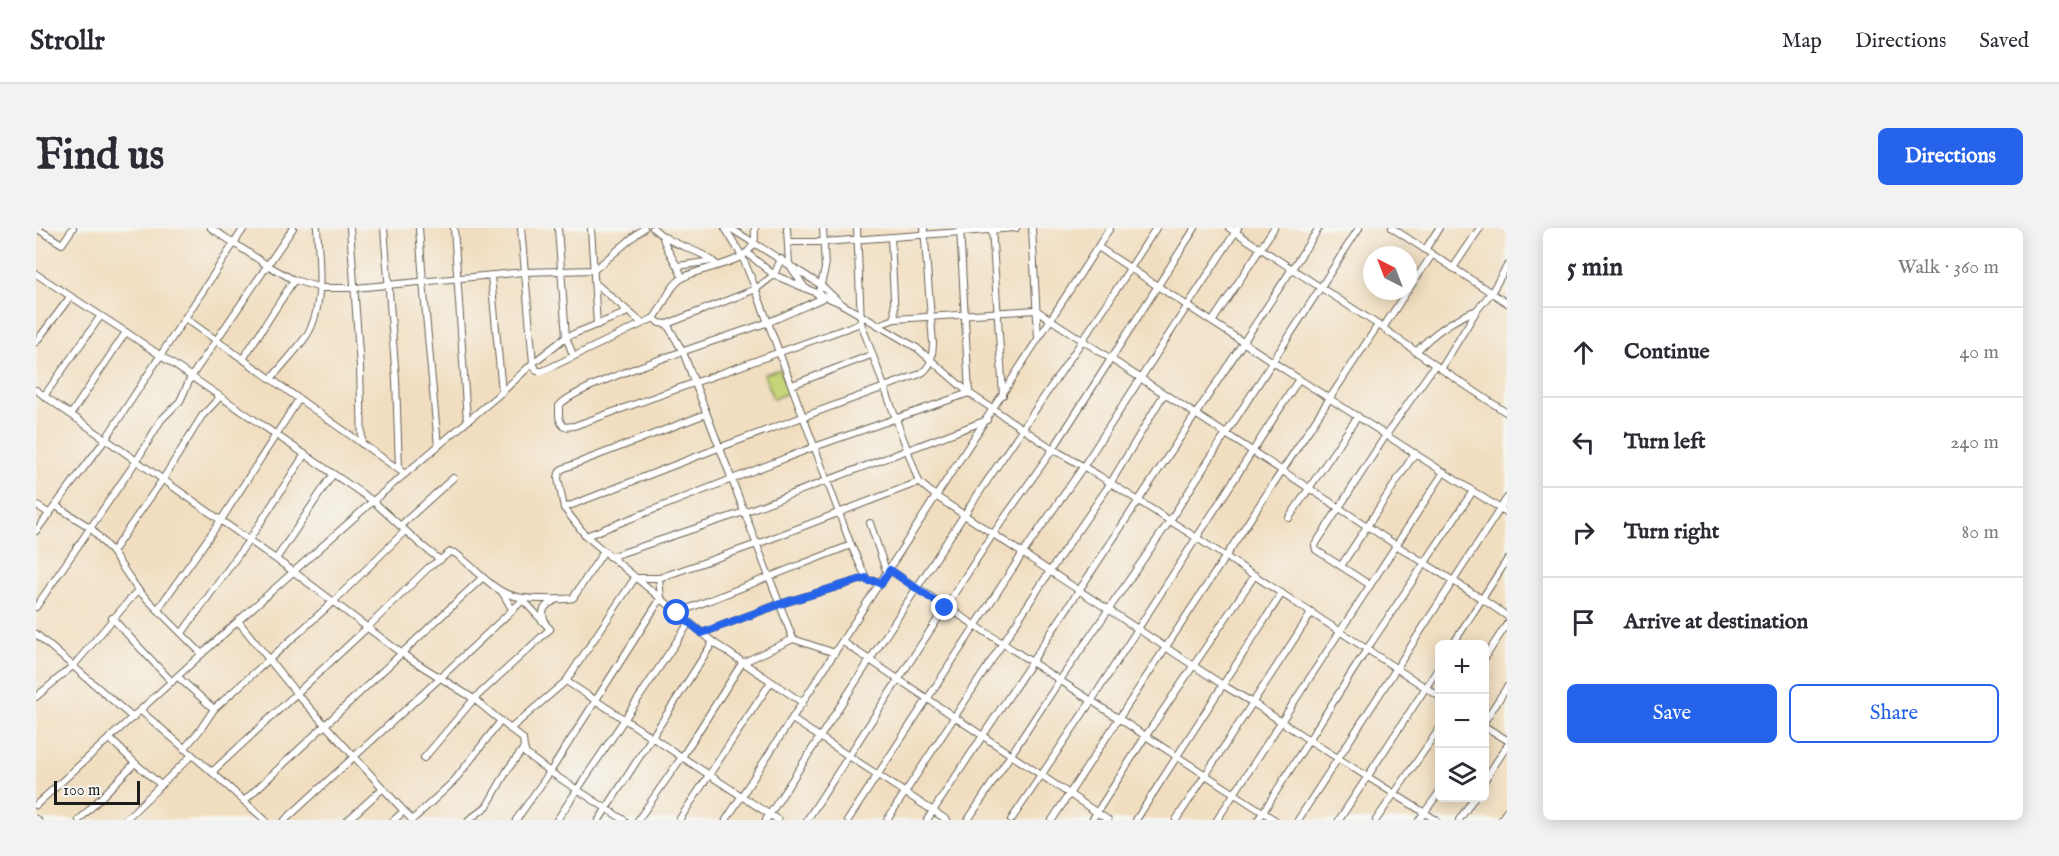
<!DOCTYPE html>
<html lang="en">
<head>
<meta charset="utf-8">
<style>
  body { margin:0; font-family:"IM FELL English",serif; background:#f2f2f3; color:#2b2b33 }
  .controls { position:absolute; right:18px; bottom:18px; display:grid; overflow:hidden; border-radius:9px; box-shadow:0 3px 15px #0003 }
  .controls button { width:54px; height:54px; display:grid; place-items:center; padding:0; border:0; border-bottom:2px solid #e1e1e2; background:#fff; color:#2b2b33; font:30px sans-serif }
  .compass { position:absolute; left:1327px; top:18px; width:54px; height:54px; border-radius:50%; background:#fff; box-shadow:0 3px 15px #0003; rotate:318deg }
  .scale { position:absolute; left:18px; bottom:15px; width:86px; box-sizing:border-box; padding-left:6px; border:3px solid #1c1c1c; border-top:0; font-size:16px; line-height:21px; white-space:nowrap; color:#1c1c1c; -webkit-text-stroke:4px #f6f6f2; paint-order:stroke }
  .stop { position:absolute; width:18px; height:18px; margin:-14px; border:4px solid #2563eb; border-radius:50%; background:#fff }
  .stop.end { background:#2563eb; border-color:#fff; box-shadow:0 2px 6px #0008 }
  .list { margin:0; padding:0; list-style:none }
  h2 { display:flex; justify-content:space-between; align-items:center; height:78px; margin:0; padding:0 24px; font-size:26px }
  h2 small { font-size:20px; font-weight:400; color:#7c7c81 }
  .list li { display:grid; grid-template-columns:39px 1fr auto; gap:18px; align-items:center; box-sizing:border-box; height:90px; padding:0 24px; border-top:2px solid #e1e1e2 }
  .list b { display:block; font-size:22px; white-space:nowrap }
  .list em { font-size:20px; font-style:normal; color:#7c7c81 }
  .actions { display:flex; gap:12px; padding:18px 24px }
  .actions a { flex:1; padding:14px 0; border:2px solid #2563eb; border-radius:9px; text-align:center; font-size:21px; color:#2563eb }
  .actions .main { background:#2563eb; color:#fff }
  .icon { flex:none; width:33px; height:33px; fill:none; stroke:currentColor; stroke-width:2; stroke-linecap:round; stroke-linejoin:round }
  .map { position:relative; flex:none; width:1471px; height:592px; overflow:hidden; border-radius:9px }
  header { display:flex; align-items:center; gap:36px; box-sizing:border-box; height:84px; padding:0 30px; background:#fff; border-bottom:2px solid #e1e1e2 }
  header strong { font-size:28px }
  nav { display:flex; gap:33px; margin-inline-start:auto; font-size:21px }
  .intro { display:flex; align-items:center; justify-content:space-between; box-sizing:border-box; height:144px; padding:0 36px }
  h1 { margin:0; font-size:42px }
  .button { padding:15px 27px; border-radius:9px; background:#2563eb; color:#fff; font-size:21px; font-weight:700 }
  main { display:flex; gap:36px; padding:0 36px }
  aside { flex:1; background:#fff; border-radius:9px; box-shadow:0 3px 15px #0003 }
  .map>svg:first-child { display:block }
  .green { fill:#c4d476; stroke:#707849; stroke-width:1.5 }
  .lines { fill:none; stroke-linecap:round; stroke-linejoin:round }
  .street-casing { stroke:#676055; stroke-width:8 }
  .street { stroke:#fff; stroke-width:6 }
  .route { stroke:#2563eb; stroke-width:8 }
</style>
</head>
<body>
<header>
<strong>Strollr</strong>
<nav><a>Map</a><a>Directions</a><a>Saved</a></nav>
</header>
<div class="intro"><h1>Find us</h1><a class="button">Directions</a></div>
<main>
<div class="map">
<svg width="1471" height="592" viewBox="0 0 1471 592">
  <rect width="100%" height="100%" fill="#f6f6f2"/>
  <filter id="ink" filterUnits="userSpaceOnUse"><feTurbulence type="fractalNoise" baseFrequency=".0167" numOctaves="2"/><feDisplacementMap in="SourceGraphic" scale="12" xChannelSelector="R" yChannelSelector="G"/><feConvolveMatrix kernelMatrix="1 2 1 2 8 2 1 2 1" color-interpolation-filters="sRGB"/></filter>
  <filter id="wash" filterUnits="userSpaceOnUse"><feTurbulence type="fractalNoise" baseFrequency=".008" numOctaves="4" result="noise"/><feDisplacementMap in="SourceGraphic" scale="24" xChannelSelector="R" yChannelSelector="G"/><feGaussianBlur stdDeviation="1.35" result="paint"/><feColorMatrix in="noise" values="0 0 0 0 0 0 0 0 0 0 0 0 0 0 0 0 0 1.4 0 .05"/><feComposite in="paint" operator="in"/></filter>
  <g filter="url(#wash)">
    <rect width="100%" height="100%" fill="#f1dec0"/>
    <polygon class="green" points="744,141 752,165 737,171 728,146"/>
  </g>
  <g filter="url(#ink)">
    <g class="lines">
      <defs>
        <g id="street">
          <polyline points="0,0 26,16 37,0"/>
          <polyline points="175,0 231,37 258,52 285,60 319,60 488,44 558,42 608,0"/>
          <polyline points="314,0 324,139 326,216"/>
          <polyline points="348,0 360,151 363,241"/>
          <polyline points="383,0 387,54 402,218"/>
          <polyline points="418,0 431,193"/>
          <polyline points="485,0 497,135 501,143 507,143 618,90"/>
          <polyline points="522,0 530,109 537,127"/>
          <polyline points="555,0 561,97"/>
          <path d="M617 0C636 19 664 20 681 37"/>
          <polyline points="689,0 706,28 718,57 815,317 831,352 840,353 845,356"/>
          <polyline points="694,0 785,57 804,75 881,120 933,165 1017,221 1062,247 1161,310 1404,469"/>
          <path d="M719 0C718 4 720 10 718 14 712 36 665 39 648 49 633 57 628 78 618 90L623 95 631 96 647 124 757 411 799 425"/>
          <polyline points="751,0 753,36 769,60"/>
          <polyline points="956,0 967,167"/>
          <polyline points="996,0 1002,110"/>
          <polyline points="1193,0 1347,100 1399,137 1471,185"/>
          <polyline points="1356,0 1471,75"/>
          <path d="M627 10C631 24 641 35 646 49"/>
          <polyline points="752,14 788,14 980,0"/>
          <polyline points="1062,19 1263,151 1471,285"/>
          <polyline points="1389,22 1403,0"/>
          <polyline points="711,25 738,47 802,74"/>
          <polyline points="642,38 676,33"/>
          <polyline points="1417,40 1444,0"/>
          <path d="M0 46 90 104 337 273 383 315 404 332 414 324 419 325C455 352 457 372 508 371 518 371 528 372 537 370L568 323"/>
          <polyline points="455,48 466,164"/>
          <polyline points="559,55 606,95"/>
          <polyline points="1372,62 1396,27"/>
          <polyline points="782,67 789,41 787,0"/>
          <path d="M789 69C769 78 750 87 730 95 695 108 538 156 523 178 523 187 522 192 528 199L538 198 825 95 821 0"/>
          <polyline points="149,90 369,246"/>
          <polyline points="859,91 1000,82 1360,317 1446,371 1471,388"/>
          <polyline points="1176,94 1238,0"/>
          <polyline points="825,95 883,254"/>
          <polyline points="631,96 720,61 738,47 745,31"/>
          <polyline points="842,97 859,91 855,9"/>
          <polyline points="1347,100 1371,63"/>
          <polyline points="0,114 34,69"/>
          <path d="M1380 124C1397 105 1418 91 1441 82"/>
          <polyline points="207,131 258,52"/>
          <polyline points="1405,141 1441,82 1455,65 1471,38"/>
          <path d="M235 151C247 136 261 122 271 107 289 78 283 32 281 0"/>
          <polyline points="756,157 835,127"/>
          <polyline points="0,162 258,344 365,425 438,471 487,511 488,520 490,526 514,544 588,592"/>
          <polyline points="8,168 64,89"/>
          <polyline points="35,186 90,104"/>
          <polyline points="670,186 526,241 523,245 522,250 528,280 550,308 677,414 767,475"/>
          <polyline points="0,277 14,286"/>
          <polyline points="20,278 55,300 76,324 102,362 166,426"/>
          <path d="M528 280 685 219 884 146C896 139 896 129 897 116L888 0"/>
          <polyline points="1253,290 1322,188"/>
          <polyline points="834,295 851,346"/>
          <polyline points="364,298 417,250"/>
          <polyline points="0,303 69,212 208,0"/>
          <polyline points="550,308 778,219 933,165 924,0"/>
          <polyline points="76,324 127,251 166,188 184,169"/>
          <polyline points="574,329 708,284 951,192"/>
          <polyline points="240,331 297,246"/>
          <polyline points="1305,338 1379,225"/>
          <polyline points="854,342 1239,592"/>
          <polyline points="1334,357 1280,322 1279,317 1350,207 1399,137"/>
          <polyline points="466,364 476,381"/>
          <polyline points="0,379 101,232 125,192 144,173 155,149 257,0"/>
          <polyline points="122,381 185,292 263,171"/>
          <polyline points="641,385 815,317"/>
          <polyline points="76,390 136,454"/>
          <polyline points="202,393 261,466 376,592"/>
          <path d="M509 393C504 383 509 377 518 373"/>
          <polyline points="146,405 213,312 269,226"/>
          <polyline points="666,405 744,376 830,350"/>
          <polyline points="0,406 97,490"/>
          <polyline points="807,414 1072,592"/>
          <polyline points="1417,416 1471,332"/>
          <polyline points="1448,431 1471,396"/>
          <polyline points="142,449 178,481"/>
          <polyline points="530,453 599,350 623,350 721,316 883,254 901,269 1187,457 1217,475 1273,512 1400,592"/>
          <polyline points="0,469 38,437 102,362"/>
          <polyline points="105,483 176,544 229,592"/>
          <polyline points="756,491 911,592"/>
          <polyline points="1448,494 1471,459"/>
          <polyline points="1448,498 1471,512"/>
          <polyline points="474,501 530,453 742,592"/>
          <polyline points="73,510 99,535 125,557"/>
          <polyline points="148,521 164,502 178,481 298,373 369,303"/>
          <polyline points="388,530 438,471 514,401"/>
          <polyline points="176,544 332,399 393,339 404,332"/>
          <polyline points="1448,553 1471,518"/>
          <polyline points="208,573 446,350"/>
          <polyline points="0,577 202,393 337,273 466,164 497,135 530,109 592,84"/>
          <polyline points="0,591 2,592"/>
          <polyline points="43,592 99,535"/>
          <polyline points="89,592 156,527"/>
          <polyline points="249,592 404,450 487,372 514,401"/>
          <polyline points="312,592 346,561"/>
          <polyline points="358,592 368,583"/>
          <polyline points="376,592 418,553 464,494"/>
          <polyline points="433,592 451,578 472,541 488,520"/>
          <polyline points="480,592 514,544 625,370 623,350"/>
          <polyline points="521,592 653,395"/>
          <polyline points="563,592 677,414"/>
          <polyline points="602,592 646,529 706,435 757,411"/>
          <polyline points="643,592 735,454"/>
          <polyline points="690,592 1074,0"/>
          <polyline points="730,592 928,287 1071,76 1120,0"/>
          <polyline points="771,592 957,306 1017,221 1159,0"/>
          <polyline points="812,592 987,325 1047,239 1202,0"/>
          <polyline points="851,592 1014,343 1074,256 1128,166"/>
          <polyline points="891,592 1283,0"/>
          <polyline points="932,592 1024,452 1133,294 1323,0"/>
          <polyline points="975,592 1056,472 1263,151"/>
          <polyline points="1016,592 1342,97"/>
          <polyline points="1056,592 1109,509 1219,347"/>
          <polyline points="1100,592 1246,365"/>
          <polyline points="1140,592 1276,384"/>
          <polyline points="1181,592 1408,244"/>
          <polyline points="1222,592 1331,421 1437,263"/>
          <polyline points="1262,592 1471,270"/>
          <polyline points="1303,592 1404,438"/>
          <polyline points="1340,592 1404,500"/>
          <polyline points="1383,592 1404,563"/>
          <polyline points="1423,592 1438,570"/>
          <polyline points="1465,592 1471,582"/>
        </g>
      </defs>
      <use href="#street" class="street-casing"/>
      <use href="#street" class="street"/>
    </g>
  </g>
  <g class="lines" filter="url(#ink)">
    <polyline class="route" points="641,385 666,405 744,376 830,350 832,353 840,353 845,356 854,342 909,380"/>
  </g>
</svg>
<div class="controls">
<button>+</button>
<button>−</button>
<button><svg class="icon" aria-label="layers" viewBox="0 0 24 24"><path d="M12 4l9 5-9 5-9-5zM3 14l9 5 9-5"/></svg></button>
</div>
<svg class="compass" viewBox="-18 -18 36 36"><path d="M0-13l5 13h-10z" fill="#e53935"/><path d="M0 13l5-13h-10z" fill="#7c7c81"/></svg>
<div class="scale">100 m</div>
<div class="stop" style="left:641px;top:385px"></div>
<div class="stop end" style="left:909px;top:380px"></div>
</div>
<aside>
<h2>5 min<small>Walk · 360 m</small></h2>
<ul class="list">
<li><svg class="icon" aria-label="ahead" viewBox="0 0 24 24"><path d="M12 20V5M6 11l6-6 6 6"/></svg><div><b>Continue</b></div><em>40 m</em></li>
<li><svg class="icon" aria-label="left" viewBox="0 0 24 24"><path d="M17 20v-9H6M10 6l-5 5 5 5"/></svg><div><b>Turn left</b></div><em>240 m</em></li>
<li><svg class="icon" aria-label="right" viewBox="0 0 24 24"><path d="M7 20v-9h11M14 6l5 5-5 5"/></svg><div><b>Turn right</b></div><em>80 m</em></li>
<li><svg class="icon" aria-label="arrive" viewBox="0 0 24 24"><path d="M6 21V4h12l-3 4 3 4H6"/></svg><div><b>Arrive at destination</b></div></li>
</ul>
<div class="actions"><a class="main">Save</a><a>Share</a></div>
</aside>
</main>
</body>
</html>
